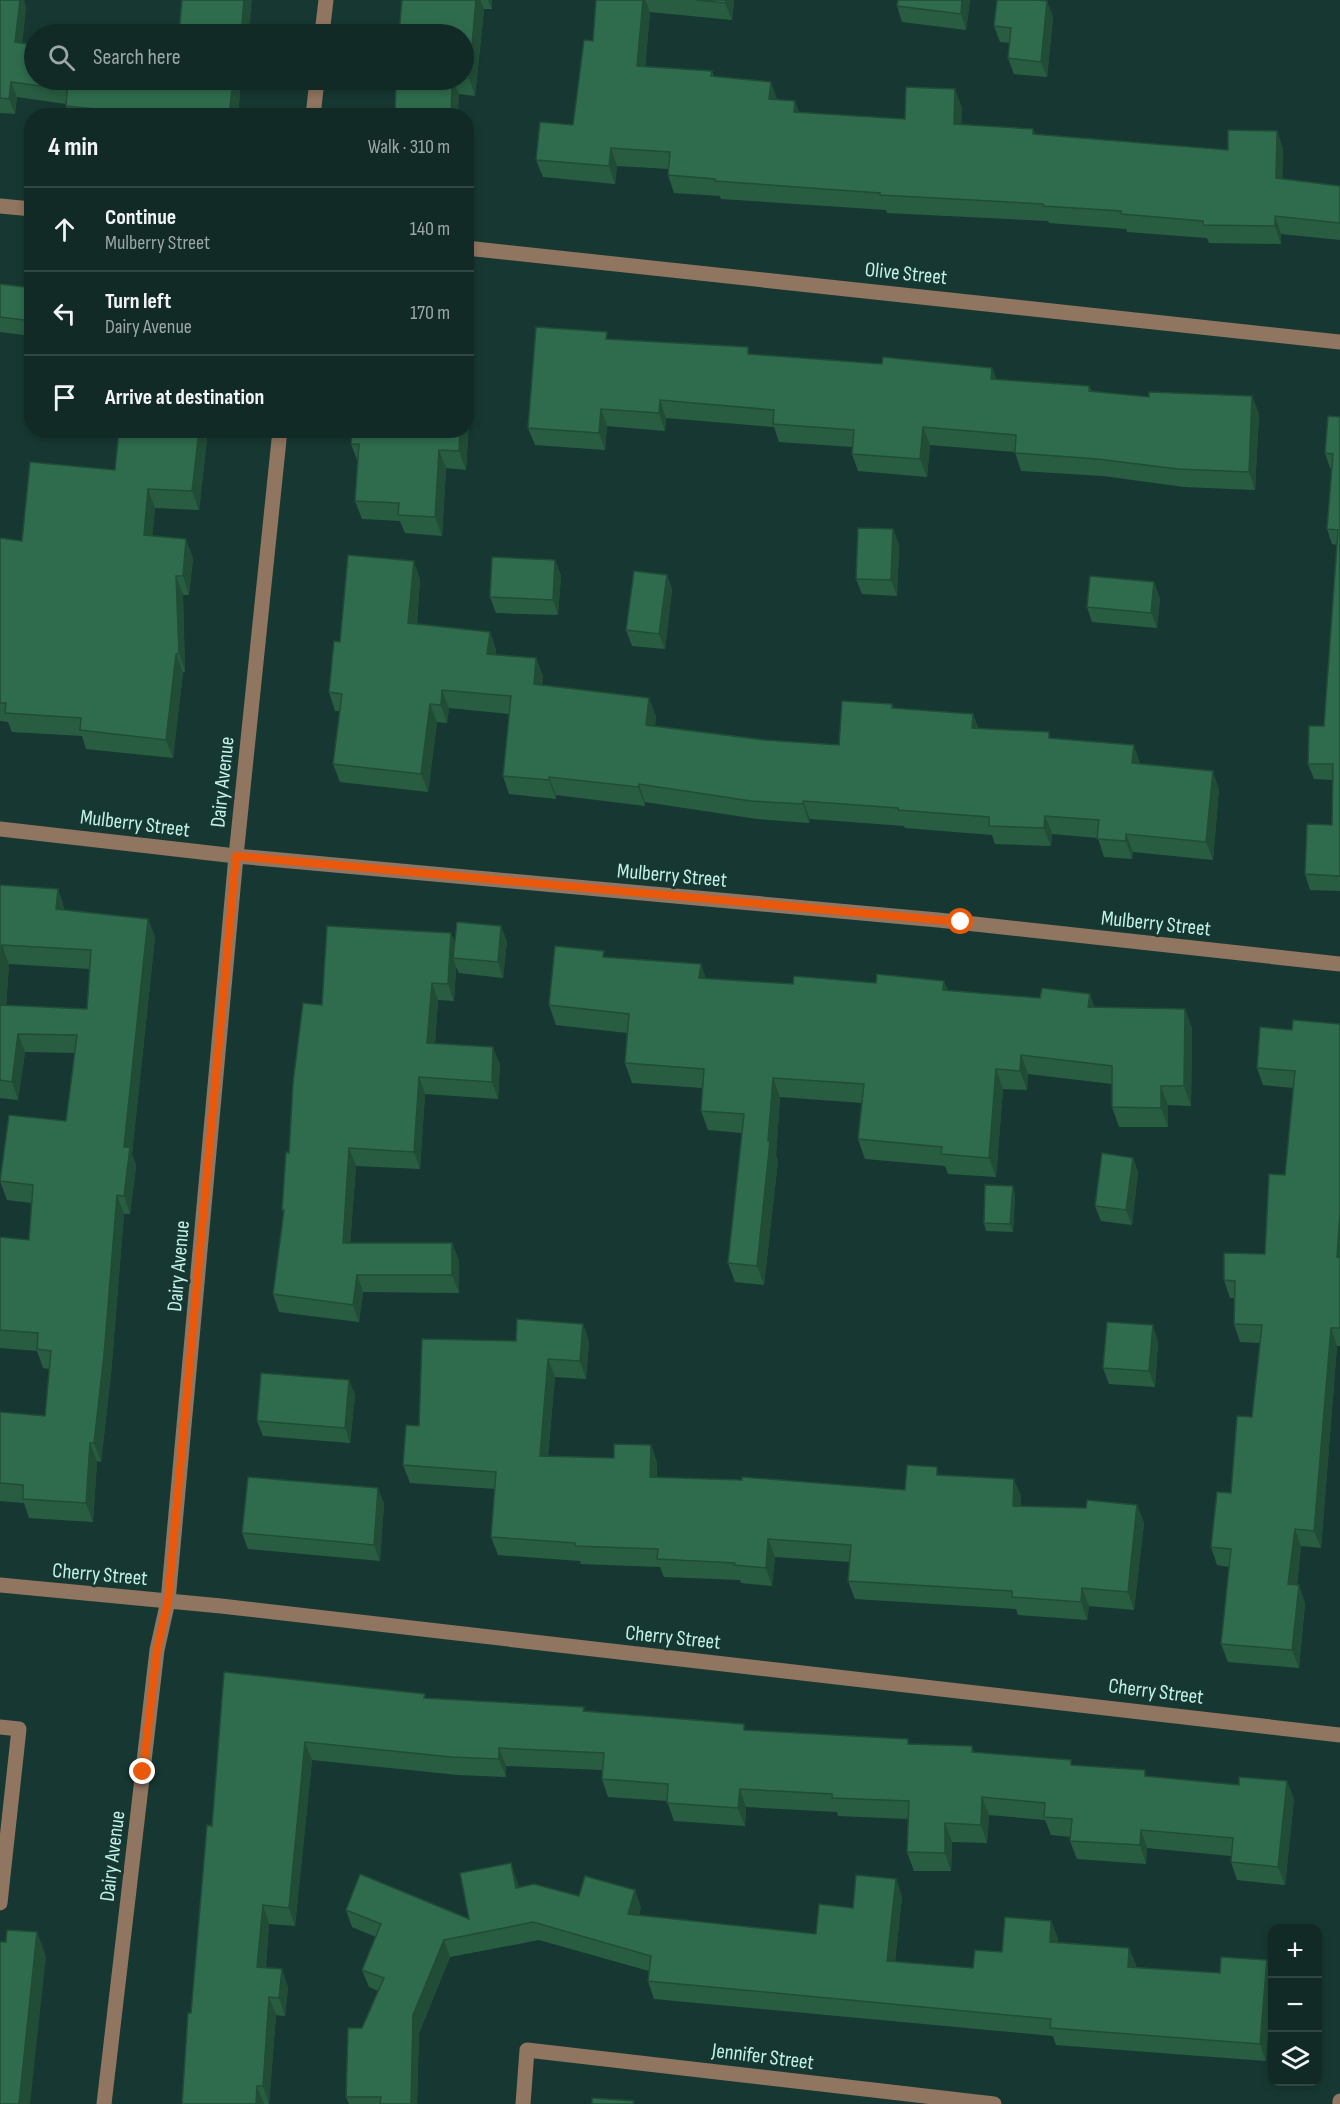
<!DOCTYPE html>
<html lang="en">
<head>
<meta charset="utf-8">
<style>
  body { margin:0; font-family:"Sofia Sans Condensed",sans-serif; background:#1a322e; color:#f1f3f6 }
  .controls { position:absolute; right:18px; bottom:18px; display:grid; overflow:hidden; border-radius:12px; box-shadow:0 3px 9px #0003 }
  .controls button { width:54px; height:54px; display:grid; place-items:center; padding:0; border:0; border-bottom:2px solid #304643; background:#112a26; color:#f1f3f6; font:30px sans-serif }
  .stop { position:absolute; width:18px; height:18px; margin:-14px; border:4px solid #ea580c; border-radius:50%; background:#fff }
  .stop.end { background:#ea580c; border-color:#fff; box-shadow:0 2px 6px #0008 }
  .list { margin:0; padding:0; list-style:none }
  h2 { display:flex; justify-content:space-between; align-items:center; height:78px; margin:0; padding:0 24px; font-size:26px }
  h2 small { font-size:20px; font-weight:400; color:#9ca7a7 }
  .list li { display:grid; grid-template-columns:39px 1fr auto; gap:18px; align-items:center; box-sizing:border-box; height:84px; padding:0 24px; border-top:2px solid #304643 }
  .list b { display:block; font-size:22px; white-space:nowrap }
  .list p { margin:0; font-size:20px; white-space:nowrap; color:#9ca7a7 }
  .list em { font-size:20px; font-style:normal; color:#9ca7a7 }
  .icon { flex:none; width:33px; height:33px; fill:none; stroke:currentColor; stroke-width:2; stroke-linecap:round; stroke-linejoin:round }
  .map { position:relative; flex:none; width:1340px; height:2104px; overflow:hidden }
  .search { position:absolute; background:#112a26; box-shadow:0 3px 9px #0003; left:24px; top:24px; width:450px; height:66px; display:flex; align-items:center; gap:15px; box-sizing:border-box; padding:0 21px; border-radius:33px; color:#9ca7a7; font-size:22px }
  .panel { position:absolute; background:#112a26; box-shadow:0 3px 9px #0003; left:24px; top:108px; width:450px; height:330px; border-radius:24px }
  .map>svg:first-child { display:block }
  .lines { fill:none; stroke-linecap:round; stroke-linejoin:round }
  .minor { stroke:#907560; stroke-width:15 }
  .wall { fill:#285d42; fill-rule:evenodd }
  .shaded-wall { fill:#214c36 }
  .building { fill:#2f6c4d; stroke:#214c36; stroke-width:1.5 }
  .route { stroke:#ea580c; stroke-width:8 }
  .labels { text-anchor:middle; stroke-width:6; stroke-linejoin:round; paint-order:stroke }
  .street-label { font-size:21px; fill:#c2f2e7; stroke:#173832 }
</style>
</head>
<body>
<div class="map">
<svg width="1340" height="2104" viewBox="0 0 1340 2104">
  <rect width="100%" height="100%" fill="#173832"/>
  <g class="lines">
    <g class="minor">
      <polyline points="322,34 326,0"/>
      <polyline points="313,116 317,80"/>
      <polyline points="0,206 32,209"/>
      <polyline points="466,248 1340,342"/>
      <polyline points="0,829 236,856 938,920 1340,964"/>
      <polyline points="0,1585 221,1606 1340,1735"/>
      <polyline points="0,1727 19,1729 0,1903"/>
      <polyline points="104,2104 157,1650 168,1601 236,856 280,430"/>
      <polyline points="523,2104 527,2050 994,2104"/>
      <polyline points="1340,2104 1340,2101"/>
    </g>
  </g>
  <g class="wall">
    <polygon points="0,0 26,6 22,43 34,80 241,80 238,116 69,116 66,106 66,104 17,97 15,114 0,113"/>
    <polygon points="402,0 492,0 492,9 484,9 475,96 459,94 396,80 464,80 464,34"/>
    <polygon points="596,0 734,0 732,20 650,12 645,66 712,71 714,77 777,100 799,113 905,119 962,107 961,125 1033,129 1035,135 1228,150 1277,131 1283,149 1282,179 1340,186 1340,240 1281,234 1281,244 1209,243 1207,238 1127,232 1126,229 1049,223 1048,221 887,213 886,210 721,199 720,196 674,193 668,175 669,169 617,166 615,184 543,177 536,160 573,125 593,41"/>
    <polygon points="970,0 966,30 902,22 897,6"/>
    <polygon points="1047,1 1053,17 1047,77 1014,74 1008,58 1010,43 1000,42 994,26"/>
    <polygon points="0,284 32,288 32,336 0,332"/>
    <polygon points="609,339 751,354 882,364 992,368 996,379 1089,386 1092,392 1149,397 1252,396 1259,414 1255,490 1184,487 1103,476 1021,471 1015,452 930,445 927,477 858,471 852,454 853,447 779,442 774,427 666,418 665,431 607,426 605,450 535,445 528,428"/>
    <polygon points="466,413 469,420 466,470 446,468 442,536 405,533 400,521 362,519 355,501 358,462 351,444 466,430"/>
    <polygon points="1340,417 1340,891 1310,890 1305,874 1332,825 1333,780 1314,779 1308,764 1324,726 1337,545 1332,544 1327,529 1332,468 1330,468 1325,453"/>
    <polygon points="208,430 199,510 155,508 152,536 193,558 189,595 183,595 185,672 183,672 173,758 86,749 82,736 12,732 8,722 0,721 0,538 22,541 115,470"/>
    <polygon points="893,529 899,545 897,596 862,594 856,579"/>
    <polygon points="561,575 558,615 496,613 490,597"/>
    <polygon points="667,575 672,590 665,649 632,646 626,630"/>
    <polygon points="420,579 417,624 490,632 496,650 496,655 536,658 543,677 542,685 656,716 655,726 765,740 839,745 892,704 894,709 973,714 978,728 1051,738 1140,764 1219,789 1213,860 1133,852 1132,859 1104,857 1098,838 1052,834 1051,846 995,844 992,835 905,828 904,826 810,819 809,823 757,819 645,802 645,806 556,795 556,799 509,794 503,776 509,714 449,708 447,723 437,722 428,792 340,782 333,764 340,711 335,711 329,692 340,642"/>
    <polygon points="1160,598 1157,628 1092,622 1087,607"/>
    <path d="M0 885 58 889 64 908V910L148 919 155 937 132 1154 136 1166 130 1214H124L111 1374 101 1462 97 1461 93 1522 29 1518 24 1503 0 1501V1412L45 1416 49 1369 43 1368 37 1351 0 1348V1237L29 1240 32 1203 7 1200 0 1181 66 1121 75 1053 25 1052 18 1100 0 1098ZM9 964 90 969 87 1009 6 1005Z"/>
    <polygon points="451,933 455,943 507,941 503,978 459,973 456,967 454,1001 438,1000 435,1043 500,1064 498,1099 425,1094 420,1169 356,1166 350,1243 452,1243 459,1261 459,1293 363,1292 359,1322 279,1312 273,1294 284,1214 282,1210 289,1153 322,1005"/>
    <polygon points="606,957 701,964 705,978 793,984 944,981 948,991 1095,1007 1192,1028 1191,1106 1168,1105 1168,1127 1119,1127 1112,1107 1112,1084 1028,1074 1027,1090 1003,1089 996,1177 948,1174 945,1166 865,1159 858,1139 862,1103 780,1097 776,1155 778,1161 764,1285 735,1282 728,1263 742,1133 708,1130 701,1111 702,1088 632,1083 625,1063 627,1033 556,1025 549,1005"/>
    <polygon points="1340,1024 1340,1346 1337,1346 1321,1548 1301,1546 1297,1585 1305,1603 1299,1668 1228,1662 1221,1644 1229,1567 1217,1565 1211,1547 1231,1493 1252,1417 1260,1343 1240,1342 1234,1324 1235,1298 1230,1298 1224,1280 1265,1254 1285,1175 1293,1088 1263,1085 1257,1068 1292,1030"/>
    <polygon points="1133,1158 1138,1173 1132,1225 1101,1221 1095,1206"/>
    <polygon points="1015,1194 1013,1232 986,1231 984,1223"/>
    <polygon points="583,1324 589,1342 586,1379 555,1377 548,1456 614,1458 651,1445 657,1463 657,1477 905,1490 940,1475 1021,1496 1020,1506 1086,1508 1137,1505 1144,1523 1134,1610 1089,1606 1087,1620 1018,1615 1016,1609 855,1599 848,1581 850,1562 775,1557 772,1586 741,1583 740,1580 664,1577 660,1567 581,1564 580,1561 498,1555 491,1537 495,1489 410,1483 403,1465 419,1426 516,1341"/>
    <polygon points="1158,1341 1155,1387 1109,1384 1103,1368"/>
    <polygon points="349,1380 355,1395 350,1443 263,1436 257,1421"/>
    <polygon points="384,1503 380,1561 248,1549 242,1533"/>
    <polygon points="224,1672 426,1698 585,1711 747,1731 909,1744 972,1746 974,1753 1073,1765 1294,1799 1285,1885 1237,1880 1231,1862 1231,1856 1147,1848 1146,1864 1077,1859 1070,1841 1071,1837 1051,1835 1045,1820 989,1815 987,1843 952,1842 951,1871 914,1871 907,1852 908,1819 838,1816 837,1812 746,1807 745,1826 674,1821 667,1801 608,1797 602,1779 602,1770 506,1766 506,1777 458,1775 312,1760 295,1926 269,1924 266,1967 288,1987 285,2016 276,2015 269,2104 264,2104 191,2013 212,1826"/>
    <polygon points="517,1881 519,1887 579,1896 641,1907 639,1916 816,1934 853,1908 902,1896 895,1962 973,1968 1002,1952 1051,1921 1058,1939 1057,1942 1129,1948 1136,1965 1136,1968 1220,1973 1267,1960 1266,2061 1056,2045 1053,2036 654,1999 648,1981 649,1971 539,1940 450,1957 419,2033 417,2104 349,2104 346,2097 362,2028 378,1991 369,1987 362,1970 376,1937 352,1927 346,1910 469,1919"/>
  </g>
  <g class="shaded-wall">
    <polygon points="20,0 24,0 26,6 21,58 15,42"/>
    <polygon points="244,0 252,0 249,34 241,34"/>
    <polygon points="476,0 480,0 484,9 475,96 469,78"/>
    <polygon points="488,0 492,0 492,9"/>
    <polygon points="643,0 645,0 650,12 644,83 637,66"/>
    <polygon points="726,0 734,0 732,20 725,3"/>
    <polygon points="962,0 970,0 966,30 961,14"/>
    <polygon points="1047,1 1053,17 1047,77 1041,62"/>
    <polygon points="66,80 73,80 70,104 65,89"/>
    <polygon points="233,80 241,80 238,116 229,116"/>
    <polygon points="452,80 453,80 459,94 458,116 451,116"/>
    <polygon points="11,82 17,97 15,114 9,99"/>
    <polygon points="771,82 777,99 769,99"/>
    <polygon points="955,89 962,107 960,142 954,124"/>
    <polygon points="795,101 801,118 794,112"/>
    <polygon points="1277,131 1283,149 1282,196 1276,178"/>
    <polygon points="611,148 617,166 615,184 609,166"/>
    <polygon points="1275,216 1281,234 1281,244 1275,226"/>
    <polygon points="466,318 470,328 469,365 466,359"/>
    <polygon points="992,368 998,386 991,379"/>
    <polygon points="1252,396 1259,414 1255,490 1249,472"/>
    <polygon points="660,400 666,418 665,431 659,413"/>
    <polygon points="601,409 607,426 605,450 599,433"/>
    <polygon points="466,413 469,420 466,470 459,451 460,430 466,430"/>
    <polygon points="923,427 930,445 927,477 920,459"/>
    <polygon points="199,430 208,430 199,510 192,491"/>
    <polygon points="439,450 446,468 442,536 435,517"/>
    <polygon points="148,489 155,508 151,554 144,535"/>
    <polygon points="893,529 899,545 897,596 891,580"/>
    <polygon points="186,539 193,558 189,595 183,576"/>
    <polygon points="555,560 561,575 558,615 553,600"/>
    <polygon points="414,561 420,579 415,641 408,623"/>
    <polygon points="667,575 672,590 665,649 659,634"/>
    <polygon points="176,576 183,595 185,672 179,653"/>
    <polygon points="1154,582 1160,598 1157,628 1151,613"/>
    <polygon points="490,632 496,650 494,672 487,654"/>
    <polygon points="176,654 183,672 173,758 166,740"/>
    <polygon points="536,658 543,677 540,703 534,684"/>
    <polygon points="442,690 449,708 447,723 441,705"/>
    <polygon points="649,698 656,716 653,743 646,725"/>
    <polygon points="430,704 437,722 428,792 421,774"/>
    <polygon points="973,714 979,733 972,728"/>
    <polygon points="1134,745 1140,763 1139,781 1132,763"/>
    <polygon points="1213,771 1219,789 1213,860 1206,842"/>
    <polygon points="549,777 556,795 556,799 549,780"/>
    <polygon points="639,784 645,802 645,806 638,787"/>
    <polygon points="803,801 810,819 809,823 803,804"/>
    <polygon points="1045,816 1052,834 1051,846 1044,828"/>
    <polygon points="1126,834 1133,852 1132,859 1126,841"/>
    <polygon points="58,889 64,908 63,927 56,909"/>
    <polygon points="148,919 155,937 132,1154 136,1166 130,1214 124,1196 124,1147"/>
    <polygon points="501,926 507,941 503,978 498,962"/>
    <polygon points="451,933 457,950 453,958 456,967 454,1001 448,984"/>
    <polygon points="2,945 9,964 5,1023 0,1010 0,977"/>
    <polygon points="701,964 708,984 699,978"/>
    <polygon points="944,981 952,1000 943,990"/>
    <polygon points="432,983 438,1000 434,1060 427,1043"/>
    <polygon points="1090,994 1097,1014 1088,1007"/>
    <polygon points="1185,1009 1192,1028 1191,1106 1184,1086"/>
    <polygon points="18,1034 25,1052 18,1100 12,1082"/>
    <polygon points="493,1047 500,1064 498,1099 492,1082"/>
    <polygon points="1021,1055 1028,1074 1027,1090 1020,1071"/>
    <polygon points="996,1069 1003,1089 996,1177 989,1158"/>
    <polygon points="419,1077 425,1094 420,1169 414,1152"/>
    <polygon points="773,1078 780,1097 776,1155 778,1161 764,1285 757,1266"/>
    <polygon points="1161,1086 1168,1105 1168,1127 1161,1108"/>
    <polygon points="349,1148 356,1166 349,1260 343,1243"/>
    <polygon points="1133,1158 1138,1173 1132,1225 1126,1210"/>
    <polygon points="1013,1186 1015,1194 1013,1232 1010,1224"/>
    <polygon points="117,1195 124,1214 111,1374 101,1462 94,1443"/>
    <polygon points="1340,1213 1340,1266 1337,1257"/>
    <polygon points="452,1243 459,1261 459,1293 452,1275"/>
    <polygon points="357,1275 363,1292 359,1322 353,1305"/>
    <polygon points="583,1324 589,1342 586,1379 580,1361"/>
    <polygon points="1153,1325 1158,1341 1155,1387 1149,1371"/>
    <polygon points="1331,1328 1337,1346 1321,1548 1314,1531"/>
    <polygon points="548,1359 555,1377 546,1474 540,1456"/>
    <polygon points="349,1380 355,1395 350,1443 345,1428"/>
    <polygon points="90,1443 97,1461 93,1522 86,1503"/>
    <polygon points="651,1445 657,1463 656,1495 650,1477"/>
    <polygon points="1014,1479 1021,1496 1020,1523 1013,1506"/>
    <polygon points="378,1488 384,1503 380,1561 374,1545"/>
    <polygon points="1137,1505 1144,1523 1134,1610 1128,1592"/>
    <polygon points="1295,1529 1301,1546 1295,1602 1288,1584"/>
    <polygon points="768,1539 775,1557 772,1586 766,1568"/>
    <polygon points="1299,1585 1305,1603 1299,1668 1292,1650"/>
    <polygon points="1082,1588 1089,1606 1087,1620 1081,1602"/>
    <polygon points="305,1742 312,1760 295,1926 289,1908"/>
    <polygon points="499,1748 506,1766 506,1777 499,1759"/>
    <polygon points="1287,1781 1294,1799 1285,1885 1278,1867"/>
    <polygon points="740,1789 746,1807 745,1826 738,1808"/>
    <polygon points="982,1797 989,1815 987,1843 981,1825"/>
    <polygon points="945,1823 952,1842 951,1871 945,1853"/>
    <polygon points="1141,1830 1147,1848 1146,1864 1140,1845"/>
    <polygon points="511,1863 517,1881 522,1905 516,1888"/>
    <polygon points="896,1879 902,1896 893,1979 887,1961"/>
    <polygon points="635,1890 641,1907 634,1932 628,1914"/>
    <polygon points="263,1905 269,1924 264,1985 257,1967"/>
    <polygon points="1051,1921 1058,1939 1056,1959 1050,1942"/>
    <polygon points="37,1932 46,1956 30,2104 19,2104"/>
    <polygon points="444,1940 450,1957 419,2033 417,2104 411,2104 413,2015"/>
    <polygon points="1129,1948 1136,1965 1134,1985 1128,1967"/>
    <polygon points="1267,1960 1272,1976 1272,1984 1266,2061 1260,2044"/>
    <polygon points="282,1969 288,1987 285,2016 279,1998"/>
    <polygon points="269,1997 276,2015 269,2104 263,2086"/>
    <polygon points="257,2086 264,2104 256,2104"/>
  </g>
  <g class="building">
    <polygon points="0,0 20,0 15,42 34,45 34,80 66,80 65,89 11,82 9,99 0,98"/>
    <polygon points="182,0 244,0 241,34 179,34"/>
    <polygon points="402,0 476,0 469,78 464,78 464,34 399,34"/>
    <polygon points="596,0 643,0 637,66 712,71 711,76 771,82 769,99 795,101 794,112 905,119 906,87 955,89 954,124 1033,129 1033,134 1228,150 1228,130 1277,131 1276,178 1340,186 1340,223 1275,216 1275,226 1203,225 1203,221 1121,214 1121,211 1043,206 1043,204 880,195 880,193 715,181 715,179 668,175 670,152 611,148 609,166 536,160 540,122 573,125 584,40 593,41"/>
    <polygon points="696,0 726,0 725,3"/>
    <polygon points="898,0 962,0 961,14 897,6"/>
    <polygon points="997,0 1037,0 1047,1 1041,62 1008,58 1011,28 994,26"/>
    <polygon points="68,80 233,80 229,116 164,116 66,106"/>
    <polygon points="396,80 452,80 451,116 395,116"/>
    <polygon points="0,284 32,288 32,321 0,317"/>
    <polygon points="536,327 607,332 606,339 748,347 748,354 882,364 883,357 992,368 991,379 1089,386 1089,391 1149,397 1149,392 1252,396 1249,472 1178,469 1097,459 1015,453 1016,435 923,427 920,459 852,454 854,430 773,424 774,410 660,400 659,413 601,409 599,433 528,428"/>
    <polygon points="1328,416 1340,417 1340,876 1305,874 1307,824 1332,825 1333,764 1308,764 1309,726 1324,726 1338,530 1327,529 1333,454 1325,453"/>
    <polygon points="119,430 199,430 192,491 148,489 144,535 186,539 183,576 176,576 179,653 176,654 166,740 80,730 81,718 5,713 6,703 0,703 0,538 22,541 30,462 115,470"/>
    <polygon points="352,430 460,430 459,451 439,450 435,517 398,515 399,503 355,501 359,444 351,444"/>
    <polygon points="858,528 893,529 891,580 856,579"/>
    <polygon points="348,555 414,561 408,623 490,632 487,654 536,658 534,684 649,698 646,725 765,740 839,745 842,701 892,704 892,708 973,714 972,728 1049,732 1049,738 1134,745 1132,763 1213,771 1206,842 1126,834 1126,841 1097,839 1099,820 1045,816 1044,828 989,826 989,817 898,810 898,808 803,801 803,804 751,801 639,784 638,787 549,777 549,780 503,776 511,696 442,690 441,705 430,704 421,774 333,764 342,694 329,692 334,641 340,642"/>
    <polygon points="492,557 555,560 553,600 490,597"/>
    <polygon points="634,571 667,575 659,634 626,630"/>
    <polygon points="1090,576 1154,582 1151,613 1087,607"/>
    <polygon points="0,885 58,889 56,909 148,919 124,1147 130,1147 124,1196 117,1195 104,1355 94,1443 90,1443 86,1503 23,1499 23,1485 0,1483 0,1412 45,1416 51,1351 37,1349 38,1333 0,1330 0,1237 29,1240 33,1185 0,1181 9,1115 66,1121 77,1035 18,1034 12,1082 0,1080 0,1005 87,1009 91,950 2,945 0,977"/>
    <polygon points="457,922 501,926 498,962 453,958"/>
    <polygon points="327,926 451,933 448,984 432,983 427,1043 493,1047 492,1082 419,1077 414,1152 349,1148 343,1243 452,1243 452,1275 357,1275 353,1305 273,1294 284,1210 282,1210 286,1152 289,1153 293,1083 303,1003 322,1005"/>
    <polygon points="555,946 604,951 603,957 701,964 699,978 793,984 794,976 876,983 877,974 944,981 943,990 1040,998 1042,988 1090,994 1088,1007 1185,1009 1184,1086 1161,1086 1161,1108 1112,1107 1112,1066 1021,1055 1020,1071 996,1069 989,1158 941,1154 942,1147 858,1139 864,1084 773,1078 768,1141 770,1141 757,1266 728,1263 744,1114 701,1111 704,1069 625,1063 629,1014 549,1005"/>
    <polygon points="1293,1020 1340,1024 1340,1213 1337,1257 1340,1257 1340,1328 1331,1328 1314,1531 1295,1529 1288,1584 1299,1585 1292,1650 1221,1644 1231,1549 1211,1547 1217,1492 1231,1493 1237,1416 1252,1417 1262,1325 1234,1324 1235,1281 1224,1280 1224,1253 1265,1254 1269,1174 1285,1175 1295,1071 1257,1068 1260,1027 1292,1030"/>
    <polygon points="1102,1153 1133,1158 1126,1210 1095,1206"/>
    <polygon points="985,1185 1013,1186 1010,1224 984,1223"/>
    <polygon points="517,1319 583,1324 580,1361 548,1359 540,1456 614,1458 614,1444 651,1445 650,1477 742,1480 742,1477 905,1490 907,1465 937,1467 937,1475 1014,1479 1013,1506 1086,1508 1087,1500 1137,1505 1128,1592 1082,1588 1081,1602 1012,1597 1012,1591 848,1581 851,1545 768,1539 766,1568 734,1565 735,1563 657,1559 658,1549 575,1546 575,1543 491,1537 496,1472 403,1465 406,1425 419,1426 422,1339 516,1341"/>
    <polygon points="1107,1322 1153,1325 1149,1371 1103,1368"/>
    <polygon points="261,1373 349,1380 345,1428 257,1421"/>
    <polygon points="248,1477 378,1488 374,1545 242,1533"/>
    <polygon points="224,1672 425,1694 424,1698 584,1707 583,1711 744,1724 744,1730 908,1739 908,1744 972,1746 972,1752 1071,1760 1071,1765 1145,1770 1145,1776 1239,1785 1239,1777 1287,1781 1278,1867 1231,1862 1233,1838 1141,1830 1140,1845 1070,1841 1072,1819 1044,1817 1045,1803 982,1797 981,1825 945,1823 945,1853 907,1852 909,1801 832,1798 832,1794 740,1789 738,1808 667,1803 668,1784 602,1779 604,1753 499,1748 499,1759 451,1757 305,1742 289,1908 263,1905 257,1967 282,1969 279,1998 269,1997 263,2086 257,2086 256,2104 182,2104 188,2013 191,2013 207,1825 212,1826"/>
    <polygon points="511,1863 516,1888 534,1884 579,1896 585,1876 635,1890 628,1914 816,1934 819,1904 853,1908 856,1875 896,1879 887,1961 973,1968 975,1950 1002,1952 1005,1917 1051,1921 1050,1942 1129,1948 1128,1967 1220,1973 1221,1957 1267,1960 1260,2044 1050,2028 1051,2019 648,1981 651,1956 533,1922 444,1940 413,2015 411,2104 380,2104 381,2097 346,2097 348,2028 362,2028 384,1978 362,1970 381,1924 346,1910 360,1874 469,1919 460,1873"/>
    <polygon points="7,1930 37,1932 19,2104 0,2104 0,1942 6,1942"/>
    <polygon points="592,2098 634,2101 633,2104 592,2104"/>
  </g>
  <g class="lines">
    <polyline class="route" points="143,1772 157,1650 168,1601 236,856 961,922"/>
  </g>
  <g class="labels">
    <g class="street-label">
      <text transform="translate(906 273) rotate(6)" y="7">Olive Street</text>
      <text transform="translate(222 782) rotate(-84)" y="7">Dairy Avenue</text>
      <text transform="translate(135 823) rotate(7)" y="7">Mulberry Street</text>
      <text transform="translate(672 875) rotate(5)" y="7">Mulberry Street</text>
      <text transform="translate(1156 923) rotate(6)" y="7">Mulberry Street</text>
      <text transform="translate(178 1266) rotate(-85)" y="7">Dairy Avenue</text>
      <text transform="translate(100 1574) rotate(5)" y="7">Cherry Street</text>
      <text transform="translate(673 1637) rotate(6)" y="7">Cherry Street</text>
      <text transform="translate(1156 1691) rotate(7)" y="7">Cherry Street</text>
      <text transform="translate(112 1856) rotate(-83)" y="7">Dairy Avenue</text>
      <text transform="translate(763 2056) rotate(7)" y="7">Jennifer Street</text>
    </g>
  </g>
</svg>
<div class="controls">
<button>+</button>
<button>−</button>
<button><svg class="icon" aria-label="layers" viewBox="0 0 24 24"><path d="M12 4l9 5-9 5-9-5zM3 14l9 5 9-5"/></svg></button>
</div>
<div class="stop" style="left:961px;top:922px"></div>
<div class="stop end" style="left:143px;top:1772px"></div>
<div class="search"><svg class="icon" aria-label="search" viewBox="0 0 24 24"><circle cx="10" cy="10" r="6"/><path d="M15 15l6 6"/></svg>Search here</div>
<section class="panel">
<h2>4 min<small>Walk · 310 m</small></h2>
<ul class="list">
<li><svg class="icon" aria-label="ahead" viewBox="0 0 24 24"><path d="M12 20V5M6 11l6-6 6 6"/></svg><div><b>Continue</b><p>Mulberry Street</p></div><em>140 m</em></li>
<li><svg class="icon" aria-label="left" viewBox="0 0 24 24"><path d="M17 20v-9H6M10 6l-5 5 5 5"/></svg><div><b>Turn left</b><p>Dairy Avenue</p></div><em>170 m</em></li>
<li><svg class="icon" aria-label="arrive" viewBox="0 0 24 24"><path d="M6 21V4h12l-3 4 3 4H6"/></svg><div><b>Arrive at destination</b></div></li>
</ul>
</section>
</div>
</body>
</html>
